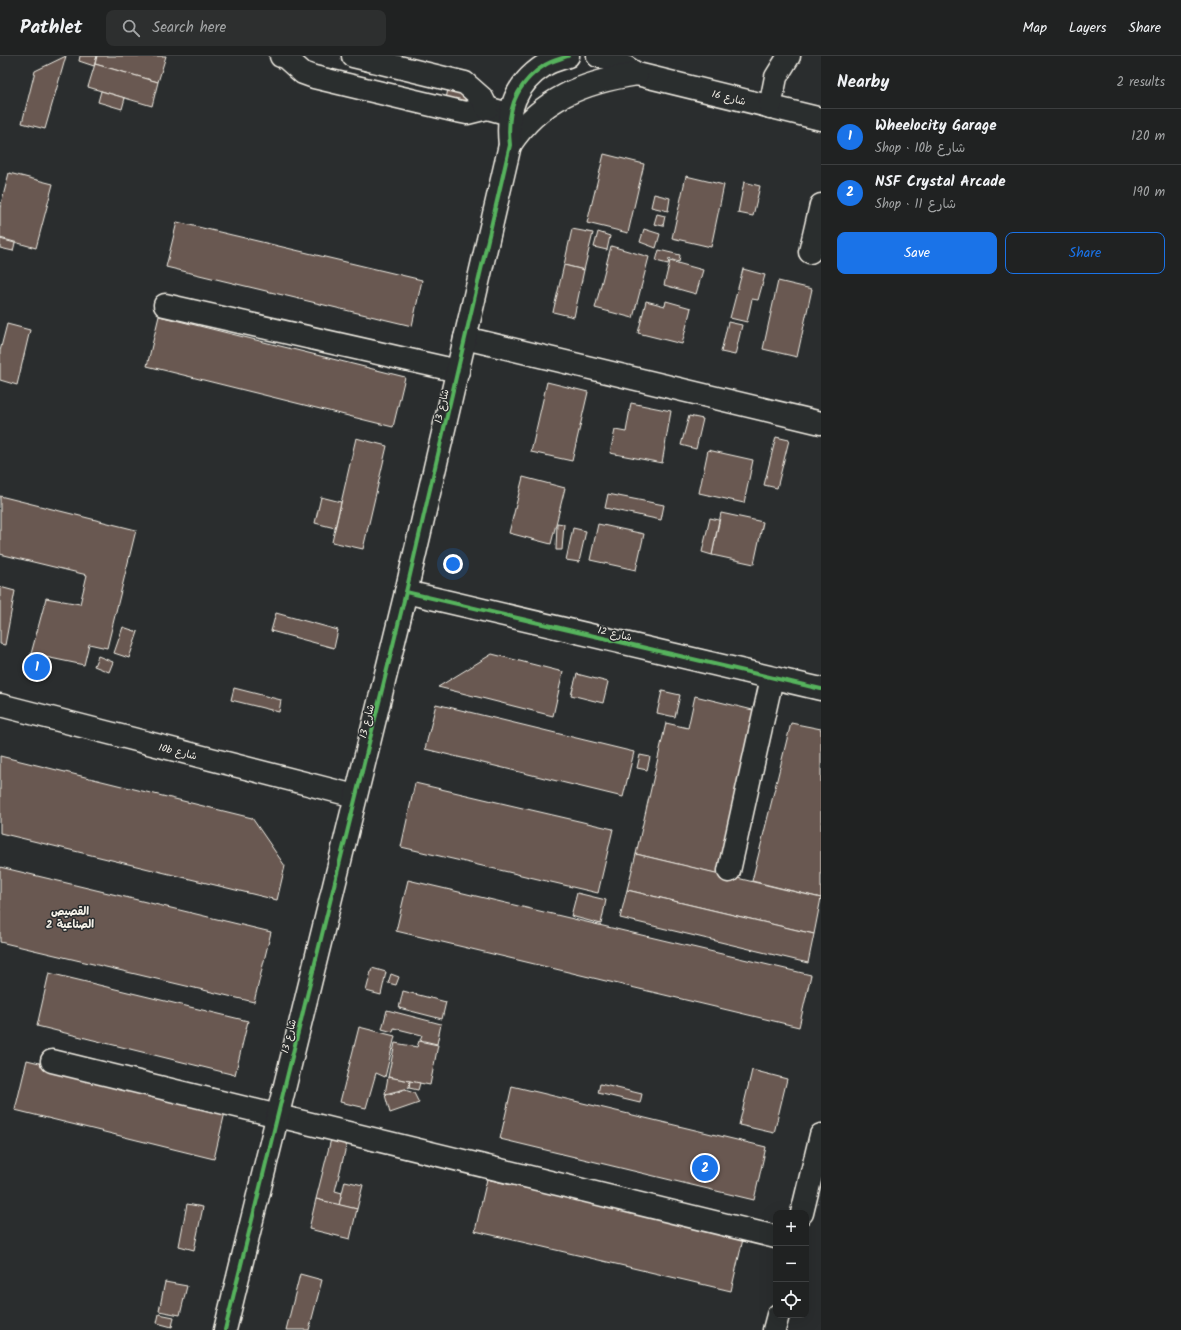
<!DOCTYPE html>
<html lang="en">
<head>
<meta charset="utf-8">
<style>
  body { margin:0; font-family:Kalam,"Playpen Sans Arabic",sans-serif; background:#2d2f2f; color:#f1f3f6 }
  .controls { position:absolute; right:12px; bottom:12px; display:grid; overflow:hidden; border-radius:8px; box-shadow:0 4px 16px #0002 }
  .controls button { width:36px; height:36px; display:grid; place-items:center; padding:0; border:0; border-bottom:1px solid #3d3f40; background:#202222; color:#f1f3f6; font:20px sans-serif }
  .you { position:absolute; left:453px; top:508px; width:14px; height:14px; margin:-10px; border:3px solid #fff; border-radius:50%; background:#1a73e8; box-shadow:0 0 0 6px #1a73e833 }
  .badge { display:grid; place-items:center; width:26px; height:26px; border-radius:50%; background:#1a73e8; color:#fff; font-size:13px; font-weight:700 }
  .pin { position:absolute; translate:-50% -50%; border:2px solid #fff; box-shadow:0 1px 4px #0006 }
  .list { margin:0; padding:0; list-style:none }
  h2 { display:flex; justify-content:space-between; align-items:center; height:52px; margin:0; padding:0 16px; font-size:17px }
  h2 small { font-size:13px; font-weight:400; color:#a2a4a5 }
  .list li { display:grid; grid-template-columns:26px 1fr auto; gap:12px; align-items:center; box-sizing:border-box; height:56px; padding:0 16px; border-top:1px solid #3d3f40 }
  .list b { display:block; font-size:15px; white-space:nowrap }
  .list p { margin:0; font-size:13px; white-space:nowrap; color:#a2a4a5 }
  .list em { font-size:13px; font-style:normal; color:#a2a4a5 }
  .actions { display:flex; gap:8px; padding:12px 16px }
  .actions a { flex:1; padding:9px 0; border:1px solid #1a73e8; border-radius:8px; text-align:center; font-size:14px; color:#1a73e8 }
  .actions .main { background:#1a73e8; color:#fff }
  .icon { flex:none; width:22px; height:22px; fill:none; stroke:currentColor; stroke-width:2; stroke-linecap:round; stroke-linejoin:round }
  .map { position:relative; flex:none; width:821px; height:1274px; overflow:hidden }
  header { display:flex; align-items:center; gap:24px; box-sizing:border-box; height:56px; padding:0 20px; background:#202222; border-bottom:1px solid #3d3f40 }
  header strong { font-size:19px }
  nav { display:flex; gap:22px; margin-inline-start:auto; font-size:14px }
  .search { width:280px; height:36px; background:#2d2f2f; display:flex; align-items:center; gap:10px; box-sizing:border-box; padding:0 14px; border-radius:8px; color:#a2a4a5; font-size:15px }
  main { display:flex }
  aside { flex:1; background:#202222 }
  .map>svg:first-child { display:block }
  .building { fill:#695851; stroke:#f4f1e8 }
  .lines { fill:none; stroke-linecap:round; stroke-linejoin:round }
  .minor-casing { stroke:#f4f1e8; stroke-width:25 }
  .minor { stroke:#2a2d2e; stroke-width:22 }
  .cycleway-casing { stroke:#2a2d2e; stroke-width:6 }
  .cycleway { stroke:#56b35d; stroke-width:4 }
  .labels { text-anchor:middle; stroke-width:3; stroke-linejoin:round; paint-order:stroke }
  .street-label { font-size:10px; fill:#f4f1e8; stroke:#2a2d2e }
  .neighbourhood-label { font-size:11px; font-weight:bold; fill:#f4f1e8; stroke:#2a2d2e }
</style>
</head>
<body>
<header>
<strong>Pathlet</strong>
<div class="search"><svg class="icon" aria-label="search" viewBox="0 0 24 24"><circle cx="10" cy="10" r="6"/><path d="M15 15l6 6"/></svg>Search here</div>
<nav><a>Map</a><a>Layers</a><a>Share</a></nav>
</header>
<main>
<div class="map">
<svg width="821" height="1274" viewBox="0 0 821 1274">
  <rect width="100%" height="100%" fill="#2a2d2e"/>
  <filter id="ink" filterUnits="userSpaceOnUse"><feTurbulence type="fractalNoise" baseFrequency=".025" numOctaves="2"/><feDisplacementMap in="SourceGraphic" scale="8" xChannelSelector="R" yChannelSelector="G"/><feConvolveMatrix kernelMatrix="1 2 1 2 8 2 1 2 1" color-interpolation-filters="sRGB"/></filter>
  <g filter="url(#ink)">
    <g class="building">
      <polygon points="66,0 45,73 22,67 35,15"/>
      <polygon points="80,0 97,0 94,10 79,5"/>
      <polygon points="97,0 166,0 158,26 95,8"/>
      <polygon points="95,8 158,26 152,50 88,31"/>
      <polygon points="449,28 468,33 464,48 446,43"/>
      <polygon points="101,35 125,42 122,53 98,46"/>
      <polygon points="604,98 644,108 628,177 587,167"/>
      <polygon points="9,117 53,128 36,192 0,182 0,152"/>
      <polygon points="686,120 724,129 711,191 672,182"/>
      <polygon points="744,126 760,130 753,160 738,157"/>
      <polygon points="654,138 670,142 668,155 651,151"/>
      <polygon points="657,158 665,160 663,170 654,168"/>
      <polygon points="177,166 422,224 412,270 166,211"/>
      <polygon points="572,173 593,177 584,214 564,209"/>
      <polygon points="644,173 660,178 656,192 640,186"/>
      <polygon points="598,176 610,180 607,194 594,191"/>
      <polygon points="0,183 15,187 13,195 0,192"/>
      <polygon points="611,190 649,201 633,262 595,252"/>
      <polygon points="659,194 680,199 679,206 669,203 668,208 656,205"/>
      <polygon points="670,205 703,214 696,238 664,229"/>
      <polygon points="564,209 584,214 574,261 553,256"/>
      <polygon points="743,213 765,219 758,244 752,243 747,266 730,262"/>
      <polygon points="778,225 812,233 797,301 763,293"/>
      <polygon points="646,245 665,250 666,245 691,252 682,288 638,277"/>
      <polygon points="159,260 405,321 393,371 147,310"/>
      <polygon points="728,266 742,269 735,299 721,296"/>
      <polygon points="7,268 30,274 17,329 0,324 0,295"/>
      <polygon points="547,326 588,336 572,405 531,396"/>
      <polygon points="631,347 671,355 662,407 610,397 615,374 626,376"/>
      <polygon points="689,360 703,363 696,393 681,389"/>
      <polygon points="776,381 789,384 777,432 764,429"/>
      <polygon points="356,382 387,390 363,493 332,486"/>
      <polygon points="708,394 753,404 744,447 699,437"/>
      <polygon points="523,421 565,432 551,488 509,477"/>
      <polygon points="608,438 664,449 661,464 605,452"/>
      <polygon points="0,440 136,474 107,592 89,588 84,609 31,598 46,542 80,548 87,519 0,498"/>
      <polygon points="321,441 341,446 335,472 315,467"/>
      <polygon points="721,457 763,466 754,508 712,499"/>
      <polygon points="710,462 719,464 712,499 702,496"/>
      <polygon points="557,467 564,468 562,494 556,494"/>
      <polygon points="598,468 644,478 636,514 590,504"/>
      <polygon points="573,472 586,475 579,506 566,504"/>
      <polygon points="0,531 15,535 5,589 0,588"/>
      <polygon points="276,557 338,574 334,592 271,575"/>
      <polygon points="123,571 138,576 129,602 114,597"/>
      <polygon points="492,598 563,616 553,660 438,631"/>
      <polygon points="98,600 113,606 109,616 94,610"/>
      <polygon points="577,618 608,626 603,647 571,639"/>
      <polygon points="234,632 281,644 279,656 231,644"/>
      <polygon points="662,635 680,639 675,661 657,657"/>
      <polygon points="695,640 761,656 723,819 636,798 666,667 688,672"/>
      <polygon points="436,648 634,696 623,741 425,693"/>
      <polygon points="791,667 821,673 821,842 752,825"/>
      <polygon points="640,699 650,701 647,714 637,712"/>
      <polygon points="0,700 252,762 285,810 277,844 0,777"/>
      <polygon points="415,727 613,773 598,837 401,791"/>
      <polygon points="636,798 821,842 814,878 627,834"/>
      <polygon points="0,811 271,876 254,946 0,886"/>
      <polygon points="408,824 811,919 799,971 396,875"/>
      <polygon points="627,834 814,878 808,907 620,862"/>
      <polygon points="577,837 606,844 601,868 571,860"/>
      <polygon points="372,912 386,916 381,939 366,935"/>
      <polygon points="49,917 248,965 235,1019 37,970"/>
      <polygon points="391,918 399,921 396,929 388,927"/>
      <polygon points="403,935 446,946 442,963 399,952"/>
      <polygon points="387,954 441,968 437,988 420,984 422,979 394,972 393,976 382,973"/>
      <polygon points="359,971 395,980 385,1021 376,1017 366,1052 340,1046"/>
      <polygon points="419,985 438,989 430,1029 388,1021 395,987 417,991"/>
      <polygon points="27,1004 226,1052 214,1103 15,1054"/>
      <polygon points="752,1014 787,1023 774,1077 739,1069"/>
      <polygon points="388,1021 410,1025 409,1032 385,1038"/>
      <polygon points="410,1025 420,1027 418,1034 409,1032"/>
      <polygon points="600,1028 642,1038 640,1047 598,1037"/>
      <polygon points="512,1030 766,1091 754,1144 500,1083"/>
      <polygon points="405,1034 414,1037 419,1047 390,1057 385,1039"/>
      <polygon points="332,1079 348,1083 335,1135 342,1137 339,1149 316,1143"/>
      <polygon points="487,1123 743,1183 731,1235 475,1175"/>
      <polygon points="345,1125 363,1129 357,1153 339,1149"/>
      <polygon points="316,1143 357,1153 350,1183 309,1173"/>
      <polygon points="187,1148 203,1151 194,1194 179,1190"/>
      <polygon points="300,1218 322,1224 309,1274 286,1274"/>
      <polygon points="165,1226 187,1230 180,1259 159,1255"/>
      <polygon points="159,1258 174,1261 172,1271 157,1267"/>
    </g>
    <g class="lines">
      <defs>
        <g id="minor">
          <polyline points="281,0 285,1 303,17 314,21 457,55 467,57 487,52 509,58"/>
          <polyline points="353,0 465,27 482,42 487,52"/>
          <polyline points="598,0 618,6 637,18 821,63"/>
          <polyline points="770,51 776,21 789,0"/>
          <path d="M510 89C540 43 584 26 637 18"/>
          <polyline points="810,196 821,149"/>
          <polyline points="165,249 458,315"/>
          <polyline points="465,282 821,367"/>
          <polyline points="406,536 821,633"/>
          <polyline points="0,649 355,740"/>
          <polyline points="729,815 772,622"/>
          <polyline points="52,1005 776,1181"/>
          <polyline points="802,1157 821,1079"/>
          <path d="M225 1274 406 536 510 89C506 55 515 28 545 9 551 5 560 3 568 0"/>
          <polyline points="774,1274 778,1259"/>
        </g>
      </defs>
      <use href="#minor" class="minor-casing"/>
      <use href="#minor" class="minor"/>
      <defs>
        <g id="cycleway">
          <polyline points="406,536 821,633"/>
          <path d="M225 1274 406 536 510 89C506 55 515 28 545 9 551 5 560 3 568 0"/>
        </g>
      </defs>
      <use href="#cycleway" class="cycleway-casing"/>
      <use href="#cycleway" class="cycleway"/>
    </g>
  </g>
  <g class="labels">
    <g class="street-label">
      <text transform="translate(729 41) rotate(14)" y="4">شارع 16</text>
      <text transform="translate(441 350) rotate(-77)" y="4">شارع 13</text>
      <text transform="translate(615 577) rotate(13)" y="4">شارع 12</text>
      <text transform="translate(366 665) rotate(-76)" y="4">شارع 13</text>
      <text transform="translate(178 695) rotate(14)" y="4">10b شارع</text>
      <text transform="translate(288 980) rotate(-76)" y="4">شارع 13</text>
    </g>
    <g class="neighbourhood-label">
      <text x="70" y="859">القصيص<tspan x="70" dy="13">الصناعية 2</tspan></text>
    </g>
  </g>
</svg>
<div class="controls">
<button>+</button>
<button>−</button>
<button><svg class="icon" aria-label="locate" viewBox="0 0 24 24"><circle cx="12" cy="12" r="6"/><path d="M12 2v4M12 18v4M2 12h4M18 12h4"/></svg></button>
</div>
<div class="you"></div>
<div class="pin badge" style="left:37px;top:611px">1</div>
<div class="pin badge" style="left:705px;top:1112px">2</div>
</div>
<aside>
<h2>Nearby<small>2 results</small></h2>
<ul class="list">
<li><span class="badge">1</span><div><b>Wheelocity Garage</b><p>Shop · 10b شارع</p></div><em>120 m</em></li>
<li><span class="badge">2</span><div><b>NSF Crystal Arcade</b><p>Shop · شارع 11</p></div><em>190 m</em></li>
</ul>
<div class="actions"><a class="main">Save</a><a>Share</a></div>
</aside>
</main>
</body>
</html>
